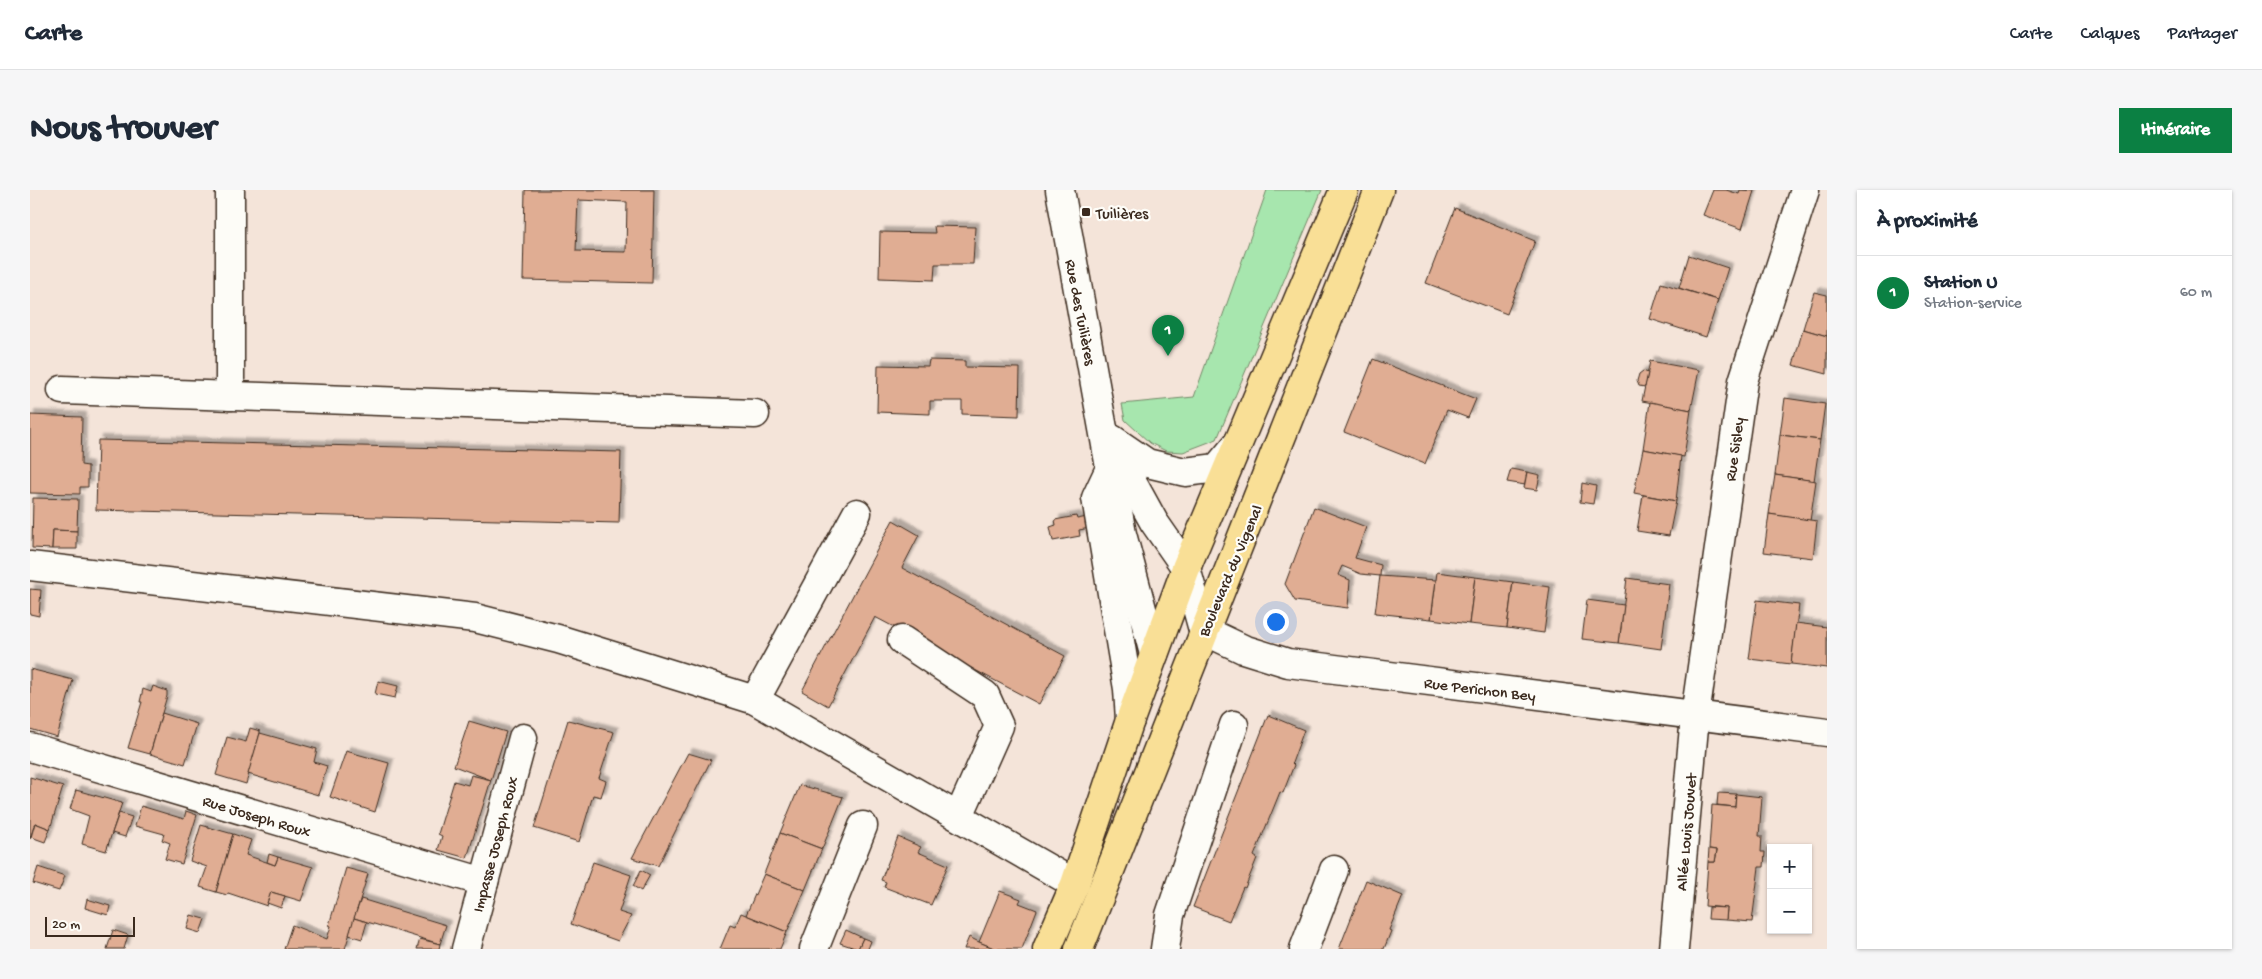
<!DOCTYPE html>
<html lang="fr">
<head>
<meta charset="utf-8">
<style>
  body { margin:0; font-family:"Gochi Hand",sans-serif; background:#f6f6f7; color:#1f2937 }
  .controls { position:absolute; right:15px; bottom:15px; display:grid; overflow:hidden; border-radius:0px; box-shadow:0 1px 4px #0004 }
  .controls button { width:45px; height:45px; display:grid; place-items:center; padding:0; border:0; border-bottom:1px solid #e0e1e3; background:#fff; color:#1f2937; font:25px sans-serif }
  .scale { position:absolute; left:15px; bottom:12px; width:90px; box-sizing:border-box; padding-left:5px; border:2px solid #3b2a1e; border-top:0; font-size:14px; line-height:18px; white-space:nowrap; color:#3b2a1e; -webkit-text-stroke:4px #fdfcf7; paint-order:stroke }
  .you { position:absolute; left:1245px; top:431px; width:18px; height:18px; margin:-12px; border:4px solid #fff; border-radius:50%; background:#1a73e8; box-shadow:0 0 0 8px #1a73e833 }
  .badge { display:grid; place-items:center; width:32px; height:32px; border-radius:50%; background:#0b8043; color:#fff; font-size:16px; font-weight:700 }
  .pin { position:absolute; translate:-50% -41px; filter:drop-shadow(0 1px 2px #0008) }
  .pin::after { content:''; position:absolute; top:26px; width:18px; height:15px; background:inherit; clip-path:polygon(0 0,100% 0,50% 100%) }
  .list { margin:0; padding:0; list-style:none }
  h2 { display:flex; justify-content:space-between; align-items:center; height:65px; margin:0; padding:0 20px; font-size:21px }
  h2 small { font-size:16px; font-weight:400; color:#747a83 }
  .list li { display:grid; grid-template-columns:32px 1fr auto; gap:15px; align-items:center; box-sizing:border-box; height:75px; padding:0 20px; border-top:1px solid #e0e1e3 }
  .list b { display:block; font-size:19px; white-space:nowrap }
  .list p { margin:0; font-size:16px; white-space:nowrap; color:#747a83 }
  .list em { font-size:16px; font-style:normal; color:#747a83 }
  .map { position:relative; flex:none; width:1797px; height:759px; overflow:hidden; border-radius:0px }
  header { display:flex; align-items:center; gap:30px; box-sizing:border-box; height:70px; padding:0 25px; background:#fff; border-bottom:1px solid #e0e1e3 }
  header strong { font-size:24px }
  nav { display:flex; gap:28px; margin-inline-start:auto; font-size:18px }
  .intro { display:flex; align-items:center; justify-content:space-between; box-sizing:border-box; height:120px; padding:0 30px }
  h1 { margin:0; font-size:35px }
  .button { padding:12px 22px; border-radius:0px; background:#0b8043; color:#fff; font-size:18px; font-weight:700 }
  main { display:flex; gap:30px; padding:0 30px }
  aside { flex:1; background:#fff; border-radius:0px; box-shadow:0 1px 4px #0004 }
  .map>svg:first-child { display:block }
  .green { fill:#a7e6ae; stroke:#718866 }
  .building { fill:#e0ad93; stroke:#3b2a1e; fill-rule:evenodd; filter:url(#shadow) }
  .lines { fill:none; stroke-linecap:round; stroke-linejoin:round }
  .minor-casing { stroke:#3b2a1e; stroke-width:31 }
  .major-casing { stroke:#3b2a1e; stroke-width:31 }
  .minor { stroke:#fdfcf7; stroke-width:28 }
  .major { stroke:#f9df96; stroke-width:28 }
  .poi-dot { fill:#3b2a1e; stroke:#fdfcf7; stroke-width:2 }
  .labels { text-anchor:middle; stroke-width:4.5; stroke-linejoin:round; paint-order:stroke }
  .poi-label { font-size:16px; fill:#3b2a1e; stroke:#fdfcf7; text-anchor:start }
  .street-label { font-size:16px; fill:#3b2a1e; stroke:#fdfcf7 }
</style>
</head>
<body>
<header>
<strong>Carte</strong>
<nav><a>Carte</a><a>Calques</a><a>Partager</a></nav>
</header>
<div class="intro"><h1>Nous trouver</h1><a class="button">Itinéraire</a></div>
<main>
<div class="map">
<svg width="1797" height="759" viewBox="0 0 1797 759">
  <defs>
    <filter id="shadow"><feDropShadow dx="4.5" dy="-4.5" stdDeviation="1" flood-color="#0004"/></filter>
  </defs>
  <rect width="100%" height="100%" fill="#f4e4d9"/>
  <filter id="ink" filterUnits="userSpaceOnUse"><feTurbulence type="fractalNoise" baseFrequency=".02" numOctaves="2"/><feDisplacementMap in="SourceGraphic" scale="10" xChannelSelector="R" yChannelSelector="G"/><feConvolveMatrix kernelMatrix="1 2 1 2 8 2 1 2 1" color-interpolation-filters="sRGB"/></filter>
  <g filter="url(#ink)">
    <polygon class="green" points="1237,0 1292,0 1187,249 1153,262 1136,261 1120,253 1095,230 1092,214 1164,207"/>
    <g class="building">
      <path d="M495 0H624L622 93 493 90ZM548 10 597 12 596 62 546 61Z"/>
      <polygon points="1683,0 1696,0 1709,4 1710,0 1724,1 1712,39 1673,25"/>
      <polygon points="1425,18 1505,51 1477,124 1396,93"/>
      <polygon points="904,36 945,37 943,74 905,74 904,90 849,88 850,42 905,43"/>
      <polygon points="1659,65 1698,78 1688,110 1649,98"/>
      <polygon points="1631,93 1688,110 1676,147 1620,129"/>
      <polygon points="1784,102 1797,105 1797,146 1773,139"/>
      <polygon points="1773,139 1797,146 1797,184 1763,175"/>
      <polygon points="1343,169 1446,209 1438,228 1417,220 1395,274 1314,242"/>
      <polygon points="899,170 935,171 935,177 990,178 989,226 932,224 932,211 900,211 900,224 847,222 848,175 898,176"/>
      <polygon points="1620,171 1669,180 1661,220 1612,211"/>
      <polygon points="1613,181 1618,183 1615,197 1609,196 1607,191 1609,184"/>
      <polygon points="1755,208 1795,214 1790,250 1750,245"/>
      <polygon points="1620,212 1661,220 1654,267 1613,259"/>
      <polygon points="0,225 52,227 51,275 58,276 58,297 50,297 50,304 0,303"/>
      <polygon points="1750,245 1790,250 1784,291 1745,285"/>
      <polygon points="68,250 591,262 589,333 66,320"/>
      <polygon points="1613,259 1651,266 1646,311 1604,303"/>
      <polygon points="1481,279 1497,282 1495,295 1477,292"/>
      <polygon points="1497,282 1510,285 1507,300 1494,298"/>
      <polygon points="1745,285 1786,291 1780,331 1739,324"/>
      <polygon points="1552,293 1566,296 1563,314 1550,312"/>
      <polygon points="1613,305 1646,311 1639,346 1607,341"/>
      <polygon points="3,308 48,309 47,341 23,340 22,359 2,358"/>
      <polygon points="1284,317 1336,337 1325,368 1351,375 1350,386 1331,384 1312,376 1308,385 1320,390 1318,418 1265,411 1255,394"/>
      <polygon points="1739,324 1787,331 1783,368 1734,362"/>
      <polygon points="1046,326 1047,329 1057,327 1060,338 1049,340 1050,346 1023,351 1020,337 1026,335 1025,330"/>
      <polygon points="863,330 889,345 872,378 1035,466 1009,514 845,427 798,516 772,501"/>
      <polygon points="23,340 47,341 47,359 22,359"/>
      <polygon points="1407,382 1445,387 1439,434 1401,429"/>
      <polygon points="1350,386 1406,390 1401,429 1345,423"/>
      <polygon points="1445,387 1483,392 1477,438 1439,434"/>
      <polygon points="1597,388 1639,394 1631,459 1589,453"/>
      <polygon points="1483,392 1520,397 1514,443 1477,438"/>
      <polygon points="0,399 11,400 9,426 0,424"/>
      <polygon points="1557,410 1594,415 1589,453 1552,449"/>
      <polygon points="1727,410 1769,415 1761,474 1719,469"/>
      <polygon points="1766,433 1797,437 1797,478 1761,474"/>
      <polygon points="0,479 43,490 27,547 0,539"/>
      <polygon points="348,491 368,496 365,508 345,504"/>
      <polygon points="123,496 137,501 137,506 120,564 98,558 112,512 110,512 113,499 121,502"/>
      <polygon points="132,523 167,534 155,574 120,564"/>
      <polygon points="1238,525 1274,540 1262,573 1264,575 1253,603 1250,602 1224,666 1227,668 1215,698 1213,697 1199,731 1163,717"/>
      <polygon points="538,530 584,542 569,588 576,591 571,607 563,605 549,652 504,638"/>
      <polygon points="439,531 476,542 461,590 424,576"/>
      <polygon points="220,538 230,541 230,543 216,594 186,585 197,547 216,552"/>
      <polygon points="230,543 287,559 284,572 297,576 288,605 218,584"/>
      <polygon points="316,561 359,573 345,622 300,607"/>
      <polygon points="658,563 681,570 628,676 602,668"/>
      <polygon points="441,585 461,590 437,668 408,660 412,646 408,644 424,591 438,595"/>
      <polygon points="0,587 33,597 20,639 5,633 0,649"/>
      <polygon points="770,595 813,607 792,659 750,643"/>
      <polygon points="46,600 92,613 76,661 52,654 59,626 40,619"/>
      <polygon points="1688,603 1706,604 1705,617 1687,615"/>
      <polygon points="1706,604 1732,607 1729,646 1732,646 1731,662 1735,662 1734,677 1729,677 1722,732 1696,730 1697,718 1675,716 1678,672 1685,672 1687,660 1679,659 1682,615 1705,617"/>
      <polygon points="111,616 154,629 156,621 167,625 152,674 135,669 140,653 132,650 134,644 105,636"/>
      <polygon points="89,623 102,627 95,647 82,643"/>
      <polygon points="5,633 20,639 15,652 1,647"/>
      <polygon points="171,635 203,644 186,702 170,697 177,677 160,671"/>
      <polygon points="750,643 792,659 775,700 734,684"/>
      <polygon points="203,644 221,650 216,665 245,675 248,667 283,677 271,711 241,702 237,716 198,703 197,705 186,702"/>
      <polygon points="868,647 891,657 888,662 918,675 901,715 854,697 856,692 851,690"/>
      <polygon points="1679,659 1687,660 1685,672 1678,672"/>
      <polygon points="239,664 248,667 245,675 237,672"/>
      <polygon points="563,672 601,685 589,722 601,726 588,751 541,734"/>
      <polygon points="8,677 35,686 29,701 3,693"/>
      <polygon points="316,678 338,684 315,759 254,759 262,735 297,749 301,736 299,735"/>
      <polygon points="611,680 620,685 611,701 603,696"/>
      <polygon points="734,684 775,700 757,742 716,725"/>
      <polygon points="1336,690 1373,706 1359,740 1361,741 1354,759 1309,759"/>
      <polygon points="970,701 991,709 989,713 1007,720 992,759 966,759 949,752"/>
      <polygon points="241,702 255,706 251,718 237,713"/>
      <polygon points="57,709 80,716 78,725 55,718"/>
      <polygon points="331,709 416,735 410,754 324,728"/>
      <polygon points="1679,717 1697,718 1696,730 1678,729"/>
      <polygon points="711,723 757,742 750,759 690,759 700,735 705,737"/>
      <polygon points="161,725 175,729 170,743 157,739"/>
      <polygon points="324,728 337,732 332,749 319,745"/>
      <polygon points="83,740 98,745 94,759 77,759"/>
      <polygon points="816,740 833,748 828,759 810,753"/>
      <polygon points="939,747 949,752 966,759 934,759"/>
      <polygon points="833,748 841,751 838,759 828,759"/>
      <polygon points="390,749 410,754 409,759 387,759"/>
    </g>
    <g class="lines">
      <defs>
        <g id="minor">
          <polyline points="1030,0 1092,344 1124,464"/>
          <polyline points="32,200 725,224"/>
          <polyline points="200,206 200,0"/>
          <polyline points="1075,243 1124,332 1156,378 1173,440 1213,459 1258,473 1797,542"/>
          <polyline points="1082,249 1117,273 1155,282 1187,278 1208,253"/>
          <polyline points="1081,276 1066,308 1098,499 1100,530"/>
          <polyline points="0,376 445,428 528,449 725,510 1045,694"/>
          <polyline points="872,450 955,505 969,536 929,626"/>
          <polyline points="725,510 827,323"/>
          <polyline points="0,557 454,692"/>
          <polyline points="436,759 493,548"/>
          <polyline points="784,759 833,636"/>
          <polyline points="1135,759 1140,725 1204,535"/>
          <polyline points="1274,759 1304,680"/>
          <polyline points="1644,759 1665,526 1713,191 1775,0"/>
        </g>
        <g id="major">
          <polyline points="1017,759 1045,694 1100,530 1156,378 1314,0"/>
          <path d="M1049 759C1148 506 1250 253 1349 0"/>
        </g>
      </defs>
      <use href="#minor" class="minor-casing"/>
      <use href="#major" class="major-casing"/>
      <use href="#minor" class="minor"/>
      <use href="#major" class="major"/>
    </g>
  </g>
  <rect class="poi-dot" x="1051" y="17" width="10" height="10" rx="2.5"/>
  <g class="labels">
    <g class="poi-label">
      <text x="1066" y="28">Tuilières</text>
    </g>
    <g class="street-label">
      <text transform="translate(1052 122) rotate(79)" y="6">Rue des Tuilières</text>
      <text transform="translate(1703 259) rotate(-82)" y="6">Rue Sisley</text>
      <text transform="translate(1199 380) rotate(-67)" y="6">Boulevard du Vigenal</text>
      <text transform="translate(1450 498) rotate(7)" y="6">Rue Perichon Bey</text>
      <text transform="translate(227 625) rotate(17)" y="6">Rue Joseph Roux</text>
      <text transform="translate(1655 642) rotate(-85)" y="6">Allée Louis Jouvet</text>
      <text transform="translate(464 654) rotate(-75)" y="6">Impasse Joseph Roux</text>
    </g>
  </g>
</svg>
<div class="controls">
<button>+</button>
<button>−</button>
</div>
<div class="scale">20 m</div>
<div class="you"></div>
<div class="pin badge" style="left:1138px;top:166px">1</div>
</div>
<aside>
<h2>À proximité<small></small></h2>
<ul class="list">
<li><span class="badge">1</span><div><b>Station U</b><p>Station-service</p></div><em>60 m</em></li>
</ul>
</aside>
</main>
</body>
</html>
